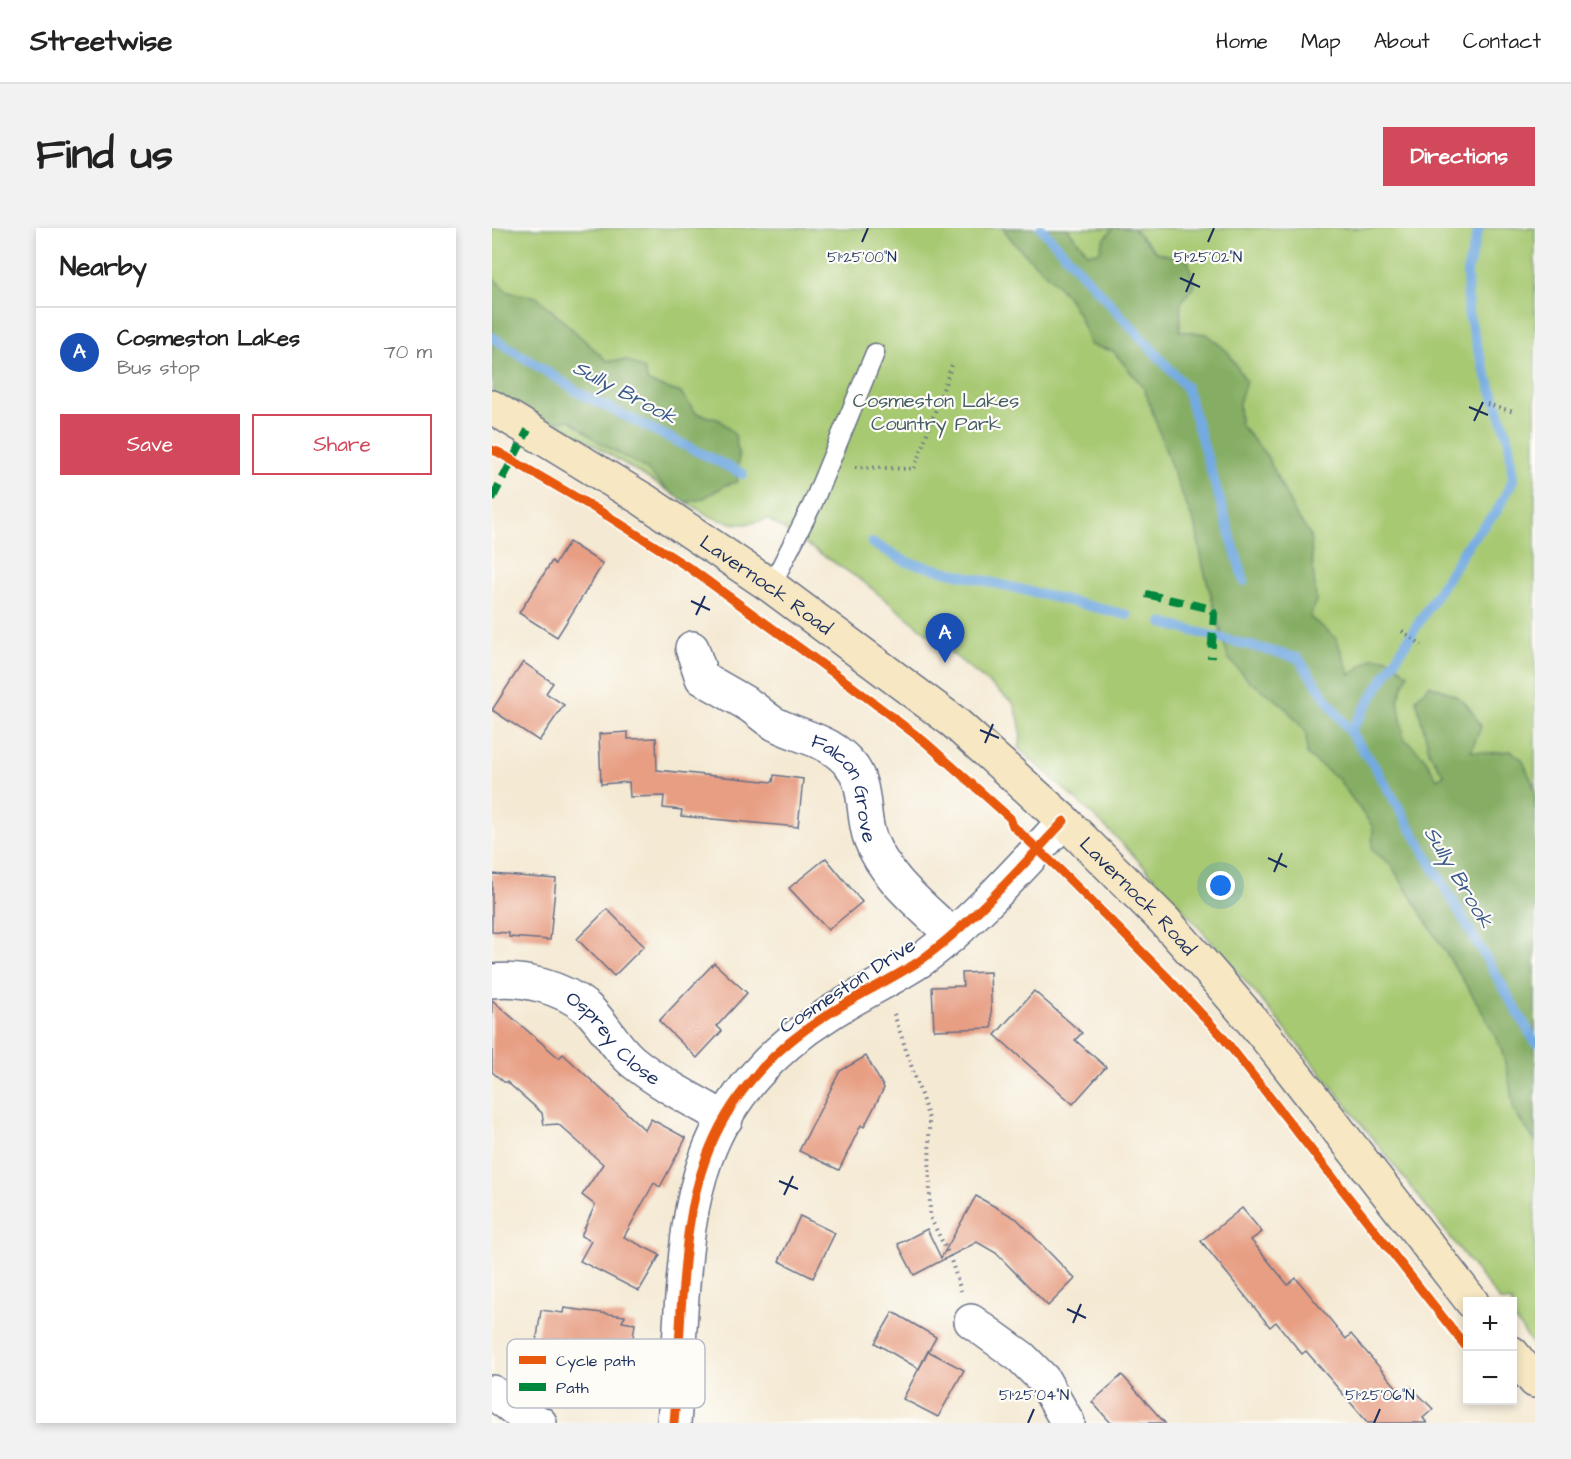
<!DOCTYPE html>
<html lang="en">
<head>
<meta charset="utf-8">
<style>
  body { margin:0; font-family:"Architects Daughter",sans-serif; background:#f2f2f2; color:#222 }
  .controls { position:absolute; right:18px; bottom:18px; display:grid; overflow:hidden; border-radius:0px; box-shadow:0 3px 9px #0003 }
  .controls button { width:54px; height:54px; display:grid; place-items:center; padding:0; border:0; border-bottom:2px solid #e0e0e0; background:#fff; color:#222; font:30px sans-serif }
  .you { position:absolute; left:729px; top:658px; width:21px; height:21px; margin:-15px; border:4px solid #fff; border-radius:50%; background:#1a73e8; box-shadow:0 0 0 9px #1a73e833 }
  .badge { display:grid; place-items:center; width:39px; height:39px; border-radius:50%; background:#d1495b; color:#fff; font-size:20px; font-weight:700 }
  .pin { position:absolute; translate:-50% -50px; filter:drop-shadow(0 2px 3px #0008) }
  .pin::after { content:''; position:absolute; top:32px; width:21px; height:18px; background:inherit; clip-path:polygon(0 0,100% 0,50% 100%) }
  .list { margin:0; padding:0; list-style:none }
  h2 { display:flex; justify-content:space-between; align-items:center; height:78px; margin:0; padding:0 24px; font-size:26px }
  h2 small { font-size:20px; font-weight:400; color:#767676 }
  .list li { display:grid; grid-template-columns:39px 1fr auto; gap:18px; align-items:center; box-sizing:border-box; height:90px; padding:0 24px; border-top:2px solid #e0e0e0 }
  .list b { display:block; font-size:22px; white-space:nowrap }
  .list p { margin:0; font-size:20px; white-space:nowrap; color:#767676 }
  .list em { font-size:20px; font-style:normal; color:#767676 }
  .actions { display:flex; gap:12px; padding:18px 24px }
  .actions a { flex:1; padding:14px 0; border:2px solid #d1495b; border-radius:0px; text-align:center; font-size:21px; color:#d1495b }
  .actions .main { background:#d1495b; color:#fff }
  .map { position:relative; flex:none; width:1043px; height:1195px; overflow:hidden; border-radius:0px }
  header { display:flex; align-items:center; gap:36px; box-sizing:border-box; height:84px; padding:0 30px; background:#fff; border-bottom:2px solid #e0e0e0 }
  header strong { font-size:28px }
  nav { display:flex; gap:33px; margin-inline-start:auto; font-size:21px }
  .intro { display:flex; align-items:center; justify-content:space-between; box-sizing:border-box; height:144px; padding:0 36px }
  h1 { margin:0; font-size:42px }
  .button { padding:15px 27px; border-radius:0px; background:#d1495b; color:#fff; font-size:21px; font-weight:700 }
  main { display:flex; gap:36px; padding:0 36px }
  aside { flex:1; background:#fff; border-radius:0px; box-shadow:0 3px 9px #0003 }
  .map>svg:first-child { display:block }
  .green { fill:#a7c972; stroke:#617c68; stroke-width:1.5 }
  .forest { fill:#85ad64; stroke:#506e61; stroke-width:1.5 }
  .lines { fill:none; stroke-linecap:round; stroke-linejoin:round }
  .stream { stroke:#73aae1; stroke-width:10 }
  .building { fill:#e79e83 }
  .lane-casing { stroke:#677087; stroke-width:21 }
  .street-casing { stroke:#677087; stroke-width:36 }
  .secondary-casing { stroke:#677087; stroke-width:36 }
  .path { stroke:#677087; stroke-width:4; stroke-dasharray:1.5 4.5; stroke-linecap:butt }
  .lane { stroke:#fff; stroke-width:18 }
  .street { stroke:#fff; stroke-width:33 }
  .secondary { stroke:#f7e8c3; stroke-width:33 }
  .quiet { stroke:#00873e; stroke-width:8; stroke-dasharray:15 8; stroke-linecap:butt }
  .cycleway-casing { stroke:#fdfcf7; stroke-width:13 }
  .cycleway { stroke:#e8590c; stroke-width:9 }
  .ticks { fill:none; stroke:#1b2f5e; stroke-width:2 }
  .labels { text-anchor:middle; stroke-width:4.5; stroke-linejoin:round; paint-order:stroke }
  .park-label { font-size:20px; fill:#455d64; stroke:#fdfcf7 }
  .street-label { font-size:20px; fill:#1b2f5e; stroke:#fdfcf7 }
  .water-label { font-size:21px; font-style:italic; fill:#3a5a8c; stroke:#fdfcf7 }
  .key { fill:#fdfcf7; stroke:#b9bec9; stroke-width:1.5 }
  .key-label { font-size:16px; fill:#1b2f5e }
  .ticks-label { font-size:15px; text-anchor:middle; fill:#1b2f5e; stroke:#fdfcf7; stroke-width:4.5; stroke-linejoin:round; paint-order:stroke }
</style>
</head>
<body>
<header>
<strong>Streetwise</strong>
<nav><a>Home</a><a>Map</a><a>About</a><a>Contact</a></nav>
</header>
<div class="intro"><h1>Find us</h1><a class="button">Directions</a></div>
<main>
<aside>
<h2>Nearby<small></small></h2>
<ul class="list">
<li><span class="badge" style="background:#1a4fb4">A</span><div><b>Cosmeston Lakes</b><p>Bus stop</p></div><em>70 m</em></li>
</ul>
<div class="actions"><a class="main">Save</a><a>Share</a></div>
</aside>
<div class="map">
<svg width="1043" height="1195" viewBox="0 0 1043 1195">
  <rect width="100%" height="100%" fill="#fdfcf7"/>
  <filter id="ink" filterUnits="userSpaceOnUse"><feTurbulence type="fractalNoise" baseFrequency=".0167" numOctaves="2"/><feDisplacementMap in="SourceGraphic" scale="12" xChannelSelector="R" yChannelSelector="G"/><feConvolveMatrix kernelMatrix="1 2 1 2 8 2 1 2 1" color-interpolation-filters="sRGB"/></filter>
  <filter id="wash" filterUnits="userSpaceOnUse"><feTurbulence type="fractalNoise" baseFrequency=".008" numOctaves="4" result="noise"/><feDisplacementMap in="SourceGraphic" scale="24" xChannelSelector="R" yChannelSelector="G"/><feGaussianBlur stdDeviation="1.35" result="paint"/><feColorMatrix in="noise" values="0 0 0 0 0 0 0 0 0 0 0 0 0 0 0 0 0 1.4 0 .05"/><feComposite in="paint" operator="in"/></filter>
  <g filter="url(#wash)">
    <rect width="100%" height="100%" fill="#f4e9d3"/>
    <path class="green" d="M0 0H1043V1119L1021 1090 1020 1074 1008 1073C890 922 774 769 643 629 607 590 566 556 527 521 531 504 528 490 521 475L369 352 276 291C249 299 243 297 217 288L0 154Z"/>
    <g class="forest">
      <path d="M511 0H575L596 25 607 24 611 13 621 0H641L664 24 696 32 702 57 689 75 688 103 715 106 736 124 754 153 747 175 748 196 775 228 805 289 818 306 824 372 818 389 844 410 858 447 880 430H896L916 446 906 472 912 510 932 529 945 551 952 547 938 526 924 471 937 457C966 467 975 471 989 499L979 523 997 525 1019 523 1030 531 1043 561V913L1022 883 1016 847 1009 820 986 776 899 637 880 622 881 599 846 551 815 527 814 504 791 477 757 453 736 430 711 338 704 300 683 249 652 160 621 123 598 117C593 105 589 90 582 79 564 48 530 30 511 0Z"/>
      <polygon points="0,49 16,64 45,69 115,133 134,132 152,141 156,154 189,165 204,185 228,192 243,207 247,229 245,254 234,257 210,271 194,274 179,265 154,241 105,213 79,192 57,194 39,187 0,165"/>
    </g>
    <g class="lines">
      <g class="stream">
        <polyline points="549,0 694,159 752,353"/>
        <polyline points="0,109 91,167 251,246"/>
        <polyline points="380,315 415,334 635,387"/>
        <polyline points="670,395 806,430 858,504 977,315 1005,283 1021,252 1017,213 987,125 976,84 975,44 987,0"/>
        <polyline points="858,504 883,539 1043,814"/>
      </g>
    </g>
    <g id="blocks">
      <g class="building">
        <polygon points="77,314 111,336 65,409 27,385 60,333 63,336"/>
        <polygon points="31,434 61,455 54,465 72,477 47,513 0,482"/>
        <polygon points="136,504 136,511 164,510 165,542 281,554 282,547 311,551 306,599 189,588 190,582 171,580 172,568 138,569 137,554 109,556 107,506"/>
        <polygon points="334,630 370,674 336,702 297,660"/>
        <polygon points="0,646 64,651 58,712 17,709 17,705 0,704"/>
        <polygon points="115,681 152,718 122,748 85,711"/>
        <polygon points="222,735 255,765 225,798 230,803 205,830 167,793"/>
        <polygon points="498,744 500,800 442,802 440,759 471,758 470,745"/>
        <polygon points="542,763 590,805 583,812 614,839 581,876 503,807"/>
        <polygon points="0,772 67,830 71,826 153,902 159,891 194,910 168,959 162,955 132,1009 168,1027 147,1063 88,1033 99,1013 89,1008 103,977 90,967 111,936 66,896 52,897 50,885 15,854 12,854 0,844"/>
        <polygon points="374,828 392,860 372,899 369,897 347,942 307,923 348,843"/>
        <polygon points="484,968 525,991 583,1051 556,1078 504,1025 485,1014 422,1047 406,1016 435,1001 449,1030"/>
        <polygon points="750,980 770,1004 759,1012 796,1057 804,1050 854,1111 859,1106 912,1168 920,1160 941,1181 931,1190 935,1195 876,1195 814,1123 810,1126 784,1094 778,1099 709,1013"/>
        <polygon points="308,988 343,1005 321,1050 287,1033"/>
        <polygon points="72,1080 133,1088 130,1094 143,1096 140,1116 152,1118 147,1157 94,1149 93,1153 40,1144 49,1082 71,1085"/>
        <polygon points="401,1084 444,1109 427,1141 383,1115"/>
        <polygon points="436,1123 472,1142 446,1189 411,1171"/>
        <polygon points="630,1147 673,1195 619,1195 600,1174"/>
      </g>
    </g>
  </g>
  <g filter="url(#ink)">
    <use href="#blocks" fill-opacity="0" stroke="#677087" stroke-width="1.5"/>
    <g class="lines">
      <defs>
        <polyline id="lane" points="279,358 321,275 383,125"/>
        <g id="street">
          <path id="s1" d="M200 420 210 450C226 459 242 468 257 477 266 483 274 491 283 496 312 511 339 511 361 540 375 560 370 588 378 610 392 649 431 679 460 707"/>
          <path id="s2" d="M0 753C31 749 71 760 95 780 112 795 122 818 140 833 168 856 202 873 234 891"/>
          <polyline points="479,1093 529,1129 551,1151 576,1195"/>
          <polyline points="0,1164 33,1189 48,1195"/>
          <path d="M182 1195C185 1157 187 1119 189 1082 193 1030 196 979 214 930 236 869 281 821 335 787 365 767 399 752 429 732 479 696 530 638 572 593"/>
        </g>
        <g id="secondary">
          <path id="s3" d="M0 179 152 272 279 358 462 494 572 593 672 692 720 746 773 808 980 1074"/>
          <polyline points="1020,1125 1043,1153"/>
        </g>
      </defs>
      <use href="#lane" class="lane-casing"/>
      <use href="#street" class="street-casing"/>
      <use href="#secondary" class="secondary-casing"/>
      <g class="path">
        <polyline points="995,176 1022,184"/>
        <polyline points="363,239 422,241 461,134"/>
        <polyline points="910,403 930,417"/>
        <polyline points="402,786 437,891 438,989 458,1029 469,1063"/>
      </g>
      <use href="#lane" class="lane"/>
      <use href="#street" class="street"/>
      <use href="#secondary" class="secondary"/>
      <g class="quiet">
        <polyline points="0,271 36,202"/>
        <polyline points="654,366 720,381 722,386 719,430"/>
      </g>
      <defs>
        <g id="cycleway">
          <polyline points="0,222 6,224 116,288 199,341 357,456 433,514 518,590 521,598 568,642 676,750 729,807 975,1120"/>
          <path d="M182 1195C185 1157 187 1119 189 1082 193 1030 196 979 214 930 236 869 281 821 335 787 365 767 399 752 429 732 479 696 530 638 572 593"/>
        </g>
      </defs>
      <use href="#cycleway" class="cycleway-casing"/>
      <use href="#cycleway" class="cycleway"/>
    </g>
  </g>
  <path class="ticks" d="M370 14 376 0M716 14 722 0M688 50 708 59M694 64 702 45M977 179 996 187M982 193 991 174M199 373 218 382M204 387 213 368M488 502 507 510M493 515 501 496M776 630 795 639M782 644 790 625M287 953 306 961M292 967 301 948M575 1081 594 1090M581 1095 589 1076M536 1195 542 1181M882 1195 888 1181"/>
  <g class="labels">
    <g class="park-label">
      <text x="444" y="179">Cosmeston Lakes<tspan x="444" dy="23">Country Park</tspan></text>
    </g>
    <g class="street-label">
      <text dy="7" stroke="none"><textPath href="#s3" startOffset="327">Lavernock Road</textPath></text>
      <text dy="7" stroke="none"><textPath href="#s1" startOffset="222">Falcon Grove</textPath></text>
      <text dy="7" stroke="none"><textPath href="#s3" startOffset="813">Lavernock Road</textPath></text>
      <text transform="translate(355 757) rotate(-33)" y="7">Cosmeston Drive</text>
      <text dy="7" stroke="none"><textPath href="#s2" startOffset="141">Osprey Close</textPath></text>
    </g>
    <g class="water-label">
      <text transform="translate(133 164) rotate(28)" y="7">Sully Brook</text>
      <text transform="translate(967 649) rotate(59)" y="7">Sully Brook</text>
    </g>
  </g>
  <rect x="15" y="1111" width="198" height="69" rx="9" class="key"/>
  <rect x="27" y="1128" width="27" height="8" fill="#e8590c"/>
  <rect x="27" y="1155" width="27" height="8" fill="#00873e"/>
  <g class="key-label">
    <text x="64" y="1138">Cycle path</text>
    <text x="64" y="1165">Path</text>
  </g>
  <g class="ticks-label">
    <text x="370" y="34">51°25'00"N</text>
    <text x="716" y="34">51°25'02"N</text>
    <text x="542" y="1172">51°25'04"N</text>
    <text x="888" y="1172">51°25'06"N</text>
  </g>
</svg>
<div class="controls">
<button>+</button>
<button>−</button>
</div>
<div class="you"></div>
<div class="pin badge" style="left:453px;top:435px;background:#1a4fb4">A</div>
</div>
</main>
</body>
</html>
